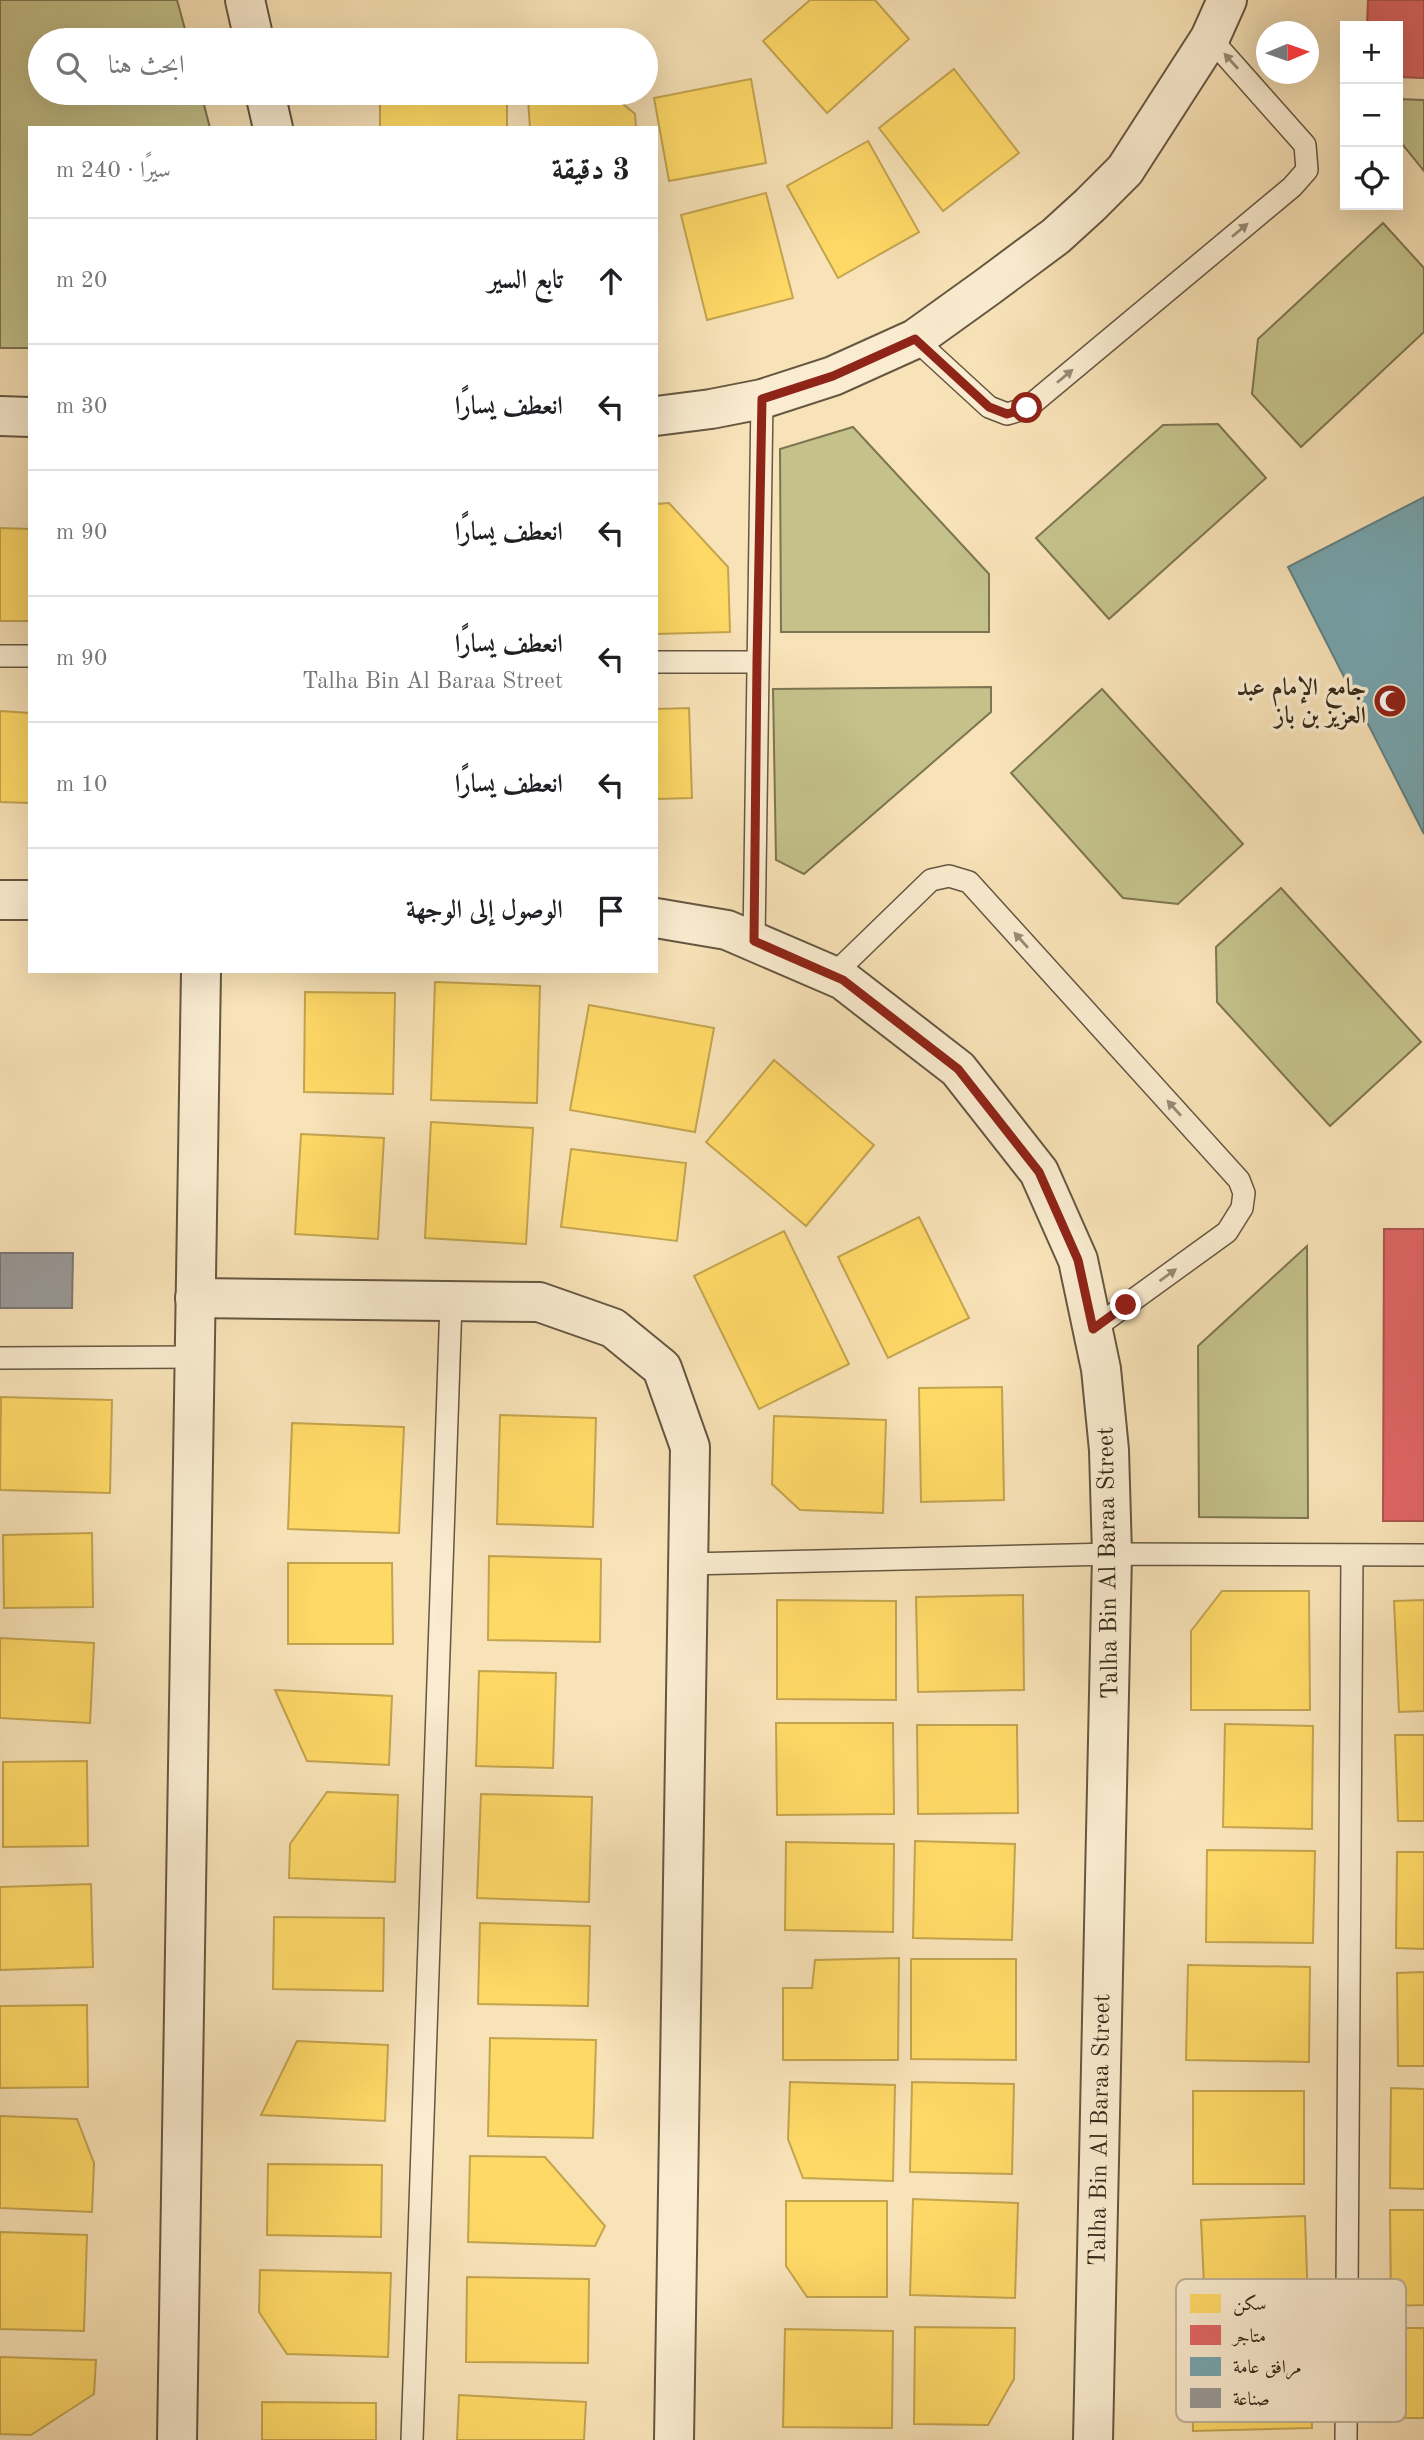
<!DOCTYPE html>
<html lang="ar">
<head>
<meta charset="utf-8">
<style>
  body { margin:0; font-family:"Old Standard TT",Amiri,serif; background:#f6f6f6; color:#202124; direction:rtl }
  .controls { position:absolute; right:21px; top:21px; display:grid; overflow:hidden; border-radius:0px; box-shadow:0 7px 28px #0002 }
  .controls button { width:63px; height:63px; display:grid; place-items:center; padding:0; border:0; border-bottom:2px solid #e0e0e0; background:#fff; color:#202124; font:35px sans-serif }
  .compass { position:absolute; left:1256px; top:21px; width:63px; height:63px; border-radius:50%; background:#fff; box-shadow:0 7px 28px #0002; rotate:88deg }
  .stop { position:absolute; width:21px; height:21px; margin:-16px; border:5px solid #8f2418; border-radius:50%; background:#fff }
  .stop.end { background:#8f2418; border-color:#fff; box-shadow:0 2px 7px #0008 }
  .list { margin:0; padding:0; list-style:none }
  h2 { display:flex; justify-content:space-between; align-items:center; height:91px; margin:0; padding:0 28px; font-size:30px }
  h2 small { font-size:23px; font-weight:400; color:#757577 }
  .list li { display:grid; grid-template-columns:46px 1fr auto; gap:21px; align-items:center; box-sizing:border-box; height:126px; padding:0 28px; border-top:2px solid #e0e0e0 }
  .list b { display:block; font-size:26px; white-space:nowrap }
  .list p { margin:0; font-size:23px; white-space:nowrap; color:#757577 }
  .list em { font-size:23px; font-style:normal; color:#757577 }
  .icon { flex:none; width:38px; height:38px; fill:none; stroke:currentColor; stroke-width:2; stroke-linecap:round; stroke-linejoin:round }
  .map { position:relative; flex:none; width:1424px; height:2440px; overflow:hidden; direction:ltr }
  .search { position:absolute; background:#fff; box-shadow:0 7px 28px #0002; left:28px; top:28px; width:630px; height:77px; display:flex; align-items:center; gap:18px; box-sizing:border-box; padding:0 24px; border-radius:38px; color:#757577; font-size:26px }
  .panel { position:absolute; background:#fff; box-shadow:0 7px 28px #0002; left:28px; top:126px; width:630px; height:847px; border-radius:0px; direction:rtl }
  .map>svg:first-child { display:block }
  .green { fill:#c4c18a; stroke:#7d7552; stroke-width:2 }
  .homes { fill:#ffd966; stroke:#c3a44f; stroke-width:2 }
  .shops { fill:#e06666; stroke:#ad544f; stroke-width:2 }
  .public { fill:#76a5af; stroke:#638082; stroke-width:2 }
  .industry { fill:#999; stroke:#7b7773; stroke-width:2 }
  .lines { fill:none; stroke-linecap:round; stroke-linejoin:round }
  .service-casing { stroke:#665741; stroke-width:24 }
  .minor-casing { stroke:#665741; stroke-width:42 }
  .service { stroke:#faecd0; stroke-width:21 }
  .minor { stroke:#faecd0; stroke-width:38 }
  .oneway { fill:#988a75 }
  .route { stroke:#8f2418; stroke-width:9 }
  .labels { text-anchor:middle; stroke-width:7; stroke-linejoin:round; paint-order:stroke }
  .poi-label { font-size:24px; font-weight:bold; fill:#36291a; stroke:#faecd0; text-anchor:end }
  .street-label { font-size:24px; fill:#36291a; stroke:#faecd0 }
  .key { fill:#faecd0; stroke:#bfb299; stroke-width:2 }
  .key-label { font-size:19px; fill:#36291a }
</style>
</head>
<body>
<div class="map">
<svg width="1424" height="2440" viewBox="0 0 1424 2440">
  <rect width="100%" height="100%" fill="#f8e2b7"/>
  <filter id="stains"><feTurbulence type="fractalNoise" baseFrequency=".00286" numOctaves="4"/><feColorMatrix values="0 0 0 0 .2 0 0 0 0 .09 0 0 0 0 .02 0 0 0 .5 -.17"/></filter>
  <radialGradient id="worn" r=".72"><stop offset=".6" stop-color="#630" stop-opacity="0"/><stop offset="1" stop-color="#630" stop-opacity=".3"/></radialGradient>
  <g class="green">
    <polygon points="0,0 177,0 188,40 40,40 40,93 201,93 210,128 30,128 30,348 0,348"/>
    <polygon points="1398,99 1424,100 1424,171 1398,139"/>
    <polygon points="1383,223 1424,268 1424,332 1301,447 1252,394 1258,339"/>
    <polygon points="1218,424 1266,478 1109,619 1036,538 1163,425"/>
    <polygon points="853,427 989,574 989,632 781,632 780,449"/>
    <polygon points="991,687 991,712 804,874 776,860 773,689"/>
    <polygon points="1102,689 1243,844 1178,904 1123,898 1011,773"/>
    <polygon points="1281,888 1421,1042 1330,1126 1217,1002 1216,947"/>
    <polygon points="1307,1246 1308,1518 1199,1517 1198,1346"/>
  </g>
  <g class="homes">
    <polygon points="810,0 875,0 909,39 827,113 763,41"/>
    <polygon points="954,69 1019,153 943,211 879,128"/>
    <polygon points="751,79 766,163 669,181 654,98"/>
    <rect x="380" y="93" width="127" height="35"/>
    <polygon points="611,94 635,114 636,128 530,128 528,99"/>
    <polygon points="868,141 919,232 838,278 787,186"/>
    <polygon points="766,193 793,298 707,320 681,215"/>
    <polygon points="669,503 728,567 730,632 656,634 656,504"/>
    <polygon points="0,528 30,529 30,621 0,621"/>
    <polygon points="689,708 692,798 656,799 656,709"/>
    <polygon points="0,711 30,713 30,803 0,802"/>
    <polygon points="435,982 540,986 537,1103 431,1100"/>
    <polygon points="305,992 395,993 393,1094 304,1092"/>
    <polygon points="589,1005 714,1028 695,1132 570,1110"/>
    <polygon points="774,1060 874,1145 806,1226 706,1142"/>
    <polygon points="431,1122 533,1128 526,1244 425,1238"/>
    <polygon points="301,1134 384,1138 378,1239 295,1234"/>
    <polygon points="571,1149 686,1163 677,1241 561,1227"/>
    <polygon points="919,1217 969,1318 888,1358 838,1257"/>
    <polygon points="784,1231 849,1364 759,1409 694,1276"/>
    <polygon points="1002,1387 1004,1500 921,1502 919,1388"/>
    <polygon points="1,1397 112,1400 110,1493 0,1490"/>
    <polygon points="500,1415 596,1418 593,1527 497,1524"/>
    <polygon points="774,1416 886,1420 883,1513 800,1510 772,1484"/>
    <polygon points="292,1423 404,1427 399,1533 288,1529"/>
    <polygon points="92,1533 93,1607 4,1608 3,1535"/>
    <polygon points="489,1556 601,1559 600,1642 488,1640"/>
    <polygon points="288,1563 392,1563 393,1644 288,1644"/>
    <polygon points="1222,1591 1309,1591 1310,1710 1191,1710 1191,1631"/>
    <polygon points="1023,1595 1024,1690 918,1692 916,1597"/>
    <polygon points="777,1600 896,1601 896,1700 777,1699"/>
    <polygon points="1424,1600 1424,1711 1399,1712 1394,1601"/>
    <polygon points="0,1638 94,1643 90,1723 0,1718"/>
    <polygon points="479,1671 556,1673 553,1768 476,1766"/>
    <polygon points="275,1690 392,1696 389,1765 307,1761"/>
    <polygon points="776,1723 893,1723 894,1814 777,1815"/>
    <polygon points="1225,1724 1313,1726 1312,1829 1223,1827"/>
    <polygon points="917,1725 1017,1725 1018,1813 918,1814"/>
    <polygon points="1395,1735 1424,1735 1424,1821 1398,1821"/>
    <polygon points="87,1761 88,1846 3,1847 3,1762"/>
    <polygon points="327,1792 398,1795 395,1882 289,1878 290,1844"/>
    <polygon points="481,1794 592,1797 589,1902 477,1898"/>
    <polygon points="915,1841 1015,1844 1012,1940 913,1938"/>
    <polygon points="786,1842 894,1844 893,1932 785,1930"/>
    <polygon points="1207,1850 1315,1851 1313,1943 1206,1942"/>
    <polygon points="1397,1852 1424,1852 1424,1949 1396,1948"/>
    <polygon points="91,1884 93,1967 0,1970 0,1887"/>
    <polygon points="274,1917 384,1918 383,1991 273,1989"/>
    <polygon points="480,1923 590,1926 588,2006 478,2004"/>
    <polygon points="899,1958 898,2060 783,2060 783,1988 812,1988 815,1960"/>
    <polygon points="911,1959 1016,1959 1016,2060 911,2059"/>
    <polygon points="1188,1965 1310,1967 1309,2062 1186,2060"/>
    <polygon points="1424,1972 1424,2066 1398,2066 1397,1973"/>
    <polygon points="87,2005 88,2087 0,2088 0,2006"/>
    <polygon points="490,2038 596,2040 593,2138 488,2136"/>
    <polygon points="297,2041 388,2045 385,2121 261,2115"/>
    <polygon points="790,2082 895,2085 893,2181 803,2178 788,2139"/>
    <polygon points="912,2082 1014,2084 1012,2174 910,2172"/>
    <polygon points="1391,2088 1424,2089 1424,2189 1390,2188"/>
    <rect x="1193" y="2091" width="111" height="93"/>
    <polygon points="0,2116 77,2119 94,2163 92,2212 0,2208"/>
    <polygon points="470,2156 545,2157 605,2226 595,2246 468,2242"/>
    <polygon points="268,2164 382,2165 381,2237 267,2235"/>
    <polygon points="913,2199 1018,2203 1015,2298 910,2295"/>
    <polygon points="786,2201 887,2201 887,2297 807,2297 786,2266"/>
    <polygon points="1390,2210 1424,2210 1424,2305 1391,2306"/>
    <polygon points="1305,2216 1308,2304 1205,2307 1201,2220"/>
    <polygon points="0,2232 87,2235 84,2331 0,2329"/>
    <polygon points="260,2270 391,2273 388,2357 287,2354 259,2312"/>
    <polygon points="467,2277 589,2279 588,2363 466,2362"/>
    <polygon points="915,2327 1015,2328 1014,2379 988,2425 914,2424"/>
    <polygon points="1390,2328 1424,2328 1424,2418 1391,2418"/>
    <polygon points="785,2329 893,2331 892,2428 783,2427"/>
    <polygon points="1310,2329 1312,2428 1193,2431 1191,2332"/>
    <polygon points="0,2357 96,2360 94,2394 31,2435 0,2434"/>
    <polygon points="459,2395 586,2402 584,2440 457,2440"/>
    <polygon points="262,2402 376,2403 376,2440 262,2440"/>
  </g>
  <g class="shops">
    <polygon points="1368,0 1424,0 1424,78 1398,77 1398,26 1367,26"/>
    <polygon points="1384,1229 1424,1229 1424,1521 1383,1521"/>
  </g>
  <polygon class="public" points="1424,497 1424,834 1288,567"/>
  <polygon class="industry" points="0,1253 73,1253 72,1308 0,1308"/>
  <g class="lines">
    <defs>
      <g id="service">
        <polyline points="915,339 989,407 1007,414 1027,408 1292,187 1307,170 1305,145 1210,38"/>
        <polyline points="0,656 30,656"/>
        <polyline points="656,662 757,662"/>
        <polyline points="754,941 762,399"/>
        <polyline points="833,975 931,880 949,876 969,882 1239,1180 1244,1193 1242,1208 1227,1232 1093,1329"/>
        <polyline points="0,1358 194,1357"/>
        <polyline points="688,1564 1112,1554 1424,1555"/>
        <polyline points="412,2440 451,1302"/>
        <polyline points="1346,2440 1352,1556"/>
      </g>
      <g id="minor">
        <polyline points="245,0 254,40"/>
        <polyline points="265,93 273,128"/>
        <polyline points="0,416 30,417"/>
        <polyline points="656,416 711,409 762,399 833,376 915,339 986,288 1056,236 1090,205 1125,170 1210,38 1227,0"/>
        <polyline points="0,900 30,900"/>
        <polyline points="656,918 727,930 843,980 958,1069 1039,1172 1078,1260 1101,1369 1109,1450 1112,1554 1093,2440"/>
        <polyline points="195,1298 539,1302 613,1328 662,1368 690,1447 674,2440"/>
        <polyline points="177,2440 201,971"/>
      </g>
    </defs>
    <use href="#service" class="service-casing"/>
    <use href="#minor" class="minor-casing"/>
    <use href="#service" class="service"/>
    <use href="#minor" class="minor"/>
  </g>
  <defs><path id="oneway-solid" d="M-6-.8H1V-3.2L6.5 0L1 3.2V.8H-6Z" transform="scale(1.75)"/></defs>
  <g class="oneway">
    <use href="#oneway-solid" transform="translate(1231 61) rotate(-132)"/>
    <use href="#oneway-solid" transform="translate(1240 230) rotate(-40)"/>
    <use href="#oneway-solid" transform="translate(1065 376) rotate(-40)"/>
    <use href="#oneway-solid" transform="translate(1021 940) rotate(-132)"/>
    <use href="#oneway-solid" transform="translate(1174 1108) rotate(-132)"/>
    <use href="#oneway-solid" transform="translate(1168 1275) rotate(-36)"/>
  </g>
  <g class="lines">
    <polyline class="route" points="1027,408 1007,414 989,407 915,339 833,376 762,399 757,662 754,941 843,980 958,1069 1039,1172 1078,1260 1093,1329 1126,1305"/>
  </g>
  <defs>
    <symbol id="mosque-disc" viewBox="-11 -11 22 22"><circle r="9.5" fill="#8f2418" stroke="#faecd0"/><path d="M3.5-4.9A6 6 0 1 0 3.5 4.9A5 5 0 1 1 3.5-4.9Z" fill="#fff"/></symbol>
  </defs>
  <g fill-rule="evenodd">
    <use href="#mosque-disc" x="1371" y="682" width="38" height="38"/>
  </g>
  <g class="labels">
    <g class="poi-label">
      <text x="1366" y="695">جامع الإمام عبد<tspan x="1366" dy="28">العزيز بن باز</tspan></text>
    </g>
    <g class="street-label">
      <text transform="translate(1107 1563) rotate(-91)" y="8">Talha Bin Al Baraa Street</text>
      <text transform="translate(1099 2130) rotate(-89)" y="8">Talha Bin Al Baraa Street</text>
    </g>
  </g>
  <rect x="1176" y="2279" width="230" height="143" rx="10" class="key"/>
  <rect x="1190" y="2294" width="31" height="19" fill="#ffd966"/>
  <rect x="1190" y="2325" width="31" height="20" fill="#e06666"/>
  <rect x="1190" y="2357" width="31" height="19" fill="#76a5af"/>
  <rect x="1190" y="2388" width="31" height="20" fill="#999"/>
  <g class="key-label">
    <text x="1233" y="2310">سكن</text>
    <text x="1233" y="2342">متاجر</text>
    <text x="1233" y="2373">مرافق عامة</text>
    <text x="1233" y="2405">صناعة</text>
  </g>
  <rect width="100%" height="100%" filter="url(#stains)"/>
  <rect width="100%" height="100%" fill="url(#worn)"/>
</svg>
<div class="controls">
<button>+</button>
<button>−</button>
<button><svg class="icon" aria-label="locate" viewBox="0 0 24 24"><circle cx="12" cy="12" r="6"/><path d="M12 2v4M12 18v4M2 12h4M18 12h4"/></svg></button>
</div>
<svg class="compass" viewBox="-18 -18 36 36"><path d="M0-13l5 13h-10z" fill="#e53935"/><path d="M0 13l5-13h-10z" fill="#757577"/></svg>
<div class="stop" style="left:1027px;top:408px"></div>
<div class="stop end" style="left:1126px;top:1305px"></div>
<div class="search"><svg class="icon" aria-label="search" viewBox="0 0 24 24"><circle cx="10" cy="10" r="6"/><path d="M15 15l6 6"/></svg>ابحث هنا</div>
<section class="panel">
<h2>3 دقيقة<small>سيرًا · 240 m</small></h2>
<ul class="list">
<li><svg class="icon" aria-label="ahead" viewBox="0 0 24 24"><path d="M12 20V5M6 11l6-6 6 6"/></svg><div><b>تابع السير</b></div><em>20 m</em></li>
<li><svg class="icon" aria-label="left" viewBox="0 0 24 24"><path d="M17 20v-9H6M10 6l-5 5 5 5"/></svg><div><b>انعطف يسارًا</b></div><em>30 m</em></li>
<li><svg class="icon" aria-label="left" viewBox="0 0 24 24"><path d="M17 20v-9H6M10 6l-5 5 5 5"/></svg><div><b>انعطف يسارًا</b></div><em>90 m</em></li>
<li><svg class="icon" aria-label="left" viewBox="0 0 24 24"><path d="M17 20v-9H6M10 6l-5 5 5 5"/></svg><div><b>انعطف يسارًا</b><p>Talha Bin Al Baraa Street</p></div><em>90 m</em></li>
<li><svg class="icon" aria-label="left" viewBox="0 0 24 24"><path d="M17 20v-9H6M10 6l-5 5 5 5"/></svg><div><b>انعطف يسارًا</b></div><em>10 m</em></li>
<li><svg class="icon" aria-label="arrive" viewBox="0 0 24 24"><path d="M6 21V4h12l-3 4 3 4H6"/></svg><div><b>الوصول إلى الوجهة</b></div></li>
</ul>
</section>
</div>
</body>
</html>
